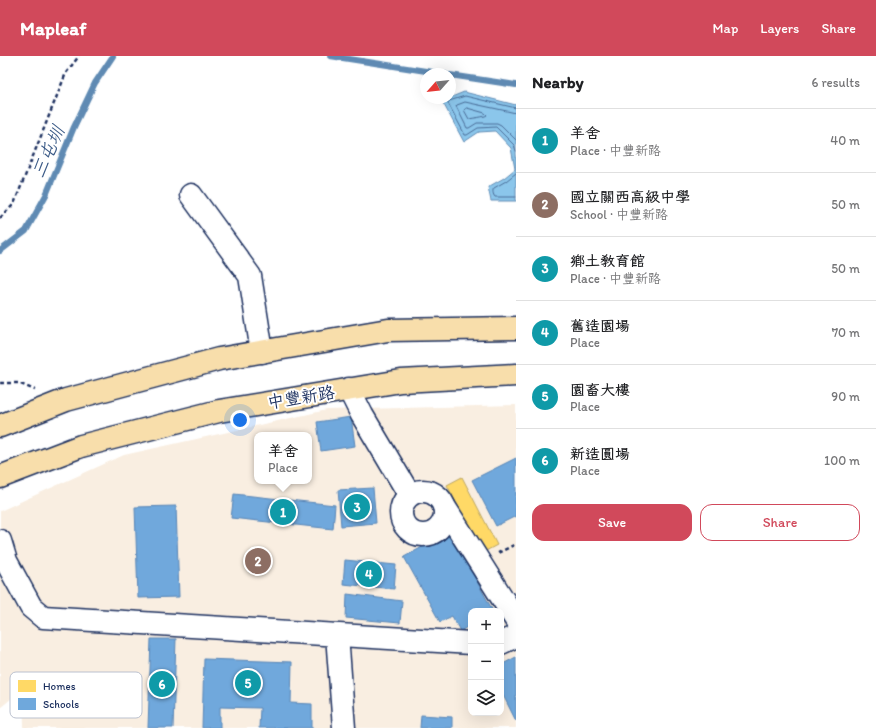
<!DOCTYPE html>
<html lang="en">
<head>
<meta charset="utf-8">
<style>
  body { margin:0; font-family:Itim,"LXGW WenKai TC",sans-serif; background:#f2f2f2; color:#202124 }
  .controls { position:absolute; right:12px; bottom:12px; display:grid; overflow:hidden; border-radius:8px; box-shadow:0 4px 16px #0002 }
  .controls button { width:36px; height:36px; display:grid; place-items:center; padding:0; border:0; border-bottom:1px solid #e0e0e0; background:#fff; color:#202124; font:20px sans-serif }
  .compass { position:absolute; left:420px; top:12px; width:36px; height:36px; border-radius:50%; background:#fff; box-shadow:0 4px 16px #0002; rotate:243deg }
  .you { position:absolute; left:240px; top:364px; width:14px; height:14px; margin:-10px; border:3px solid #fff; border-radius:50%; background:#1a73e8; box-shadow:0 0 0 6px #1a73e833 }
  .badge { display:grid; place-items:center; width:26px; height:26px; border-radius:50%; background:#d1495b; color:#fff; font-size:13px; font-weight:700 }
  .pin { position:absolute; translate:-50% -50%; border:2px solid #fff; box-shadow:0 1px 4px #0006 }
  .popup { position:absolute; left:254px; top:376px; width:58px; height:52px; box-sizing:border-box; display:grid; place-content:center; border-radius:8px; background:#fff; filter:drop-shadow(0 1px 3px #0005); font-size:13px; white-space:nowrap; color:#757577 }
  .popup b { font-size:15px; color:#202124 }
  .popup::after { content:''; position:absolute; left:50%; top:100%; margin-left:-8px; border:8px solid transparent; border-top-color:#fff }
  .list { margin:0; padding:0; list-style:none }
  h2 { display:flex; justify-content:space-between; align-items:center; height:52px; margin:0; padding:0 16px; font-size:17px }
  h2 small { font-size:13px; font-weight:400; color:#757577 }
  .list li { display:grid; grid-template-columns:26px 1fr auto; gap:12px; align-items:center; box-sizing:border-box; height:64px; padding:0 16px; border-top:1px solid #e0e0e0 }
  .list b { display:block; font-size:15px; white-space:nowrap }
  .list p { margin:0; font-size:13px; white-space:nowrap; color:#757577 }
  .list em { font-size:13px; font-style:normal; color:#757577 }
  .actions { display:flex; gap:8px; padding:12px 16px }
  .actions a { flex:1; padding:9px 0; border:1px solid #d1495b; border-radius:12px; text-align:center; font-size:14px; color:#d1495b }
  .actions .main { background:#d1495b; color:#fff }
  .icon { flex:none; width:22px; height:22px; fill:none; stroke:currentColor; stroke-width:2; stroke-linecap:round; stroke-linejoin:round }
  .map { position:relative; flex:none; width:516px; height:672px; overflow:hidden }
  header { display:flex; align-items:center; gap:24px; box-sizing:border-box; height:56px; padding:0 20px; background:#d1495b; color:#fff }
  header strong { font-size:19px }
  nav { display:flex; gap:22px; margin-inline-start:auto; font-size:14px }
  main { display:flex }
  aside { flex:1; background:#fff }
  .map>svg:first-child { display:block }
  .built { fill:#f9eee1; fill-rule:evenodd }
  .water { fill:#8bc6eb; stroke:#5e8ab3 }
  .homes { fill:#ffd966; stroke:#bba664 }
  .schools { fill:#6fa8dc; stroke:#5684b6 }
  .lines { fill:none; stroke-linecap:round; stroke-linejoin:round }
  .shore { stroke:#486b96; stroke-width:1 }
  .stream { stroke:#5e8ab3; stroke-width:6 }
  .minor-casing { stroke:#1b2f5e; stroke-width:25 }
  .major-casing { stroke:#1b2f5e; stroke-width:25 }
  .path { stroke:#1b2f5e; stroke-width:2.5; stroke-dasharray:4 3; stroke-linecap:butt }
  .minor { stroke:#fff; stroke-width:22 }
  .major { stroke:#f8deab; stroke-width:22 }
  .labels { text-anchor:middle; stroke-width:4; stroke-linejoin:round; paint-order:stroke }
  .street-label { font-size:17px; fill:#1b2f5e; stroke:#fff }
  .water-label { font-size:18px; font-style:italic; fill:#3d5c88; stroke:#fff }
  .key { fill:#fff; stroke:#bbc1cf; stroke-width:1 }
  .key-label { font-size:11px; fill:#1b2f5e }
</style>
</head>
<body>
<header>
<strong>Mapleaf</strong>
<nav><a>Map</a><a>Layers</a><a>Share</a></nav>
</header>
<main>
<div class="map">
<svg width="516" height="672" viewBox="0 0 516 672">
  <rect width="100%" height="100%" fill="#fff"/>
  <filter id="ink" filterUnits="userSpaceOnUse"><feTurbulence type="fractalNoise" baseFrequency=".025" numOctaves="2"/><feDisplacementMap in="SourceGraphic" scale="8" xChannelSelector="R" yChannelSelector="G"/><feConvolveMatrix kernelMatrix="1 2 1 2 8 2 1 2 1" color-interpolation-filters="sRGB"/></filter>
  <g filter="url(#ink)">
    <path class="built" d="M516 349V672H24L23 633 0 652V455L124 399 327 354ZM257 379H309V425H257ZM471 555H501V657H471Z"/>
    <polygon class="water" points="464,36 516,49 516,145 491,145 488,131 504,122 515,113 511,92 495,75 479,76 464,86 442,45"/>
    <polygon class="homes" points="462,421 497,489 482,497 447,429"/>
    <g class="schools">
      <polygon points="351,361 355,390 321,395 317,366"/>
      <polygon points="516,402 516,460 496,470 472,424"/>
      <polygon points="373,432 376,467 341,470 338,434"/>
      <polygon points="234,438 335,449 333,473 231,462"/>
      <polygon points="176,450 179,541 138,542 135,451"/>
      <polygon points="450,476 493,555 471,555 471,569 460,575 452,560 440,566 404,501"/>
      <polygon points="345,504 396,509 394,533 343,528"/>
      <polygon points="347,538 402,545 400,567 346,562"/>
      <polygon points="151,583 176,583 173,672 148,672"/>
      <polygon points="516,601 516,665 501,635 501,609"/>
      <polygon points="204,603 292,606 291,647 312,648 312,672 259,672 260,652 220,651 220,672 202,672"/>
      <polygon points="421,659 452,661 452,672 420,672"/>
    </g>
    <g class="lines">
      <g class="shore">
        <path d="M467 52 485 57 487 59C485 61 473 62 469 63L464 54 465 53Z"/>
        <polyline points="516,52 465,40 449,45 448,47 465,79 467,79 478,72 496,71 514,89 516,95"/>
        <polyline points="516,57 465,46 457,49 456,50 467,72 469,72 477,67 497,67 501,69 516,84"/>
        <path d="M516 117 506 125 494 132C492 134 493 139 495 141H516"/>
      </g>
      <g class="stream">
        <polyline points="330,0 445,18"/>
        <polyline points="450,19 516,29"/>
        <polyline points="0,195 26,175 46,139 74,71 95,27 113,0"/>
      </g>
      <defs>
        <g id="minor">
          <polyline points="191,139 250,220 262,296"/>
          <polyline points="349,333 362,359 409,438"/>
          <circle cx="423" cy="457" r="22"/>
          <polyline points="444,450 516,564"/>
          <polyline points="0,485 6,505 31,551 43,561 471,587"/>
          <polyline points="337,579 344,672"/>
          <polyline points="501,587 516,580"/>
        </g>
        <g id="major">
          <polyline points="0,370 66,344 219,303 388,274 516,272"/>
          <polyline points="0,421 81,390 219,355 401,325 516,319"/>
        </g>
      </defs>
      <use href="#minor" class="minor-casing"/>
      <use href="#major" class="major-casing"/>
      <g class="path">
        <polyline points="0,162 14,148 66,17 79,0"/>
        <polyline points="0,327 18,327 35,334"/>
        <polyline points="498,497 516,488"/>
      </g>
      <use href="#minor" class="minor"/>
      <use href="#major" class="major"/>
    </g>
  </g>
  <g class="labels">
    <g class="street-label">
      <text transform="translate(301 341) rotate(-9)" y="6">中豐新路</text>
    </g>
    <g class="water-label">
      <text transform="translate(48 96) rotate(-66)" y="6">三屯圳</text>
    </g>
  </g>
  <rect x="10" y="616" width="132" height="46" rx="6" class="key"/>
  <rect x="18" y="624" width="18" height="12" fill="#ffd966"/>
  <rect x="18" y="642" width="18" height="12" fill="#6fa8dc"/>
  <g class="key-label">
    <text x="43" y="634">Homes</text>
    <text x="43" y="652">Schools</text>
  </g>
</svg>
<div class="controls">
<button>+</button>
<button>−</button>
<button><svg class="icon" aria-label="layers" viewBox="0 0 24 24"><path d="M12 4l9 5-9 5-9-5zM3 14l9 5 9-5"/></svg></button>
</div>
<svg class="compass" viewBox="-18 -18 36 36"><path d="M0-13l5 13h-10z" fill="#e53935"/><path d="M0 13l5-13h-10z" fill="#757577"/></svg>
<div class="you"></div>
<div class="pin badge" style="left:283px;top:456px;background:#0f9aa8">1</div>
<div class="popup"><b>羊舍</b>Place</div>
<div class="pin badge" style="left:258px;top:505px;background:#8d6e63">2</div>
<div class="pin badge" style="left:357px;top:451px;background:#0f9aa8">3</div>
<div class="pin badge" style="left:369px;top:518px;background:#0f9aa8">4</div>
<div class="pin badge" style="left:248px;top:627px;background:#0f9aa8">5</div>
<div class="pin badge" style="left:162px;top:628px;background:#0f9aa8">6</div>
</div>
<aside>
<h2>Nearby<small>6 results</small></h2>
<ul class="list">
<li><span class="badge" style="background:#0f9aa8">1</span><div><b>羊舍</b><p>Place · 中豐新路</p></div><em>40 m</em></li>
<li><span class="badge" style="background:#8d6e63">2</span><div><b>國立關西高級中學</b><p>School · 中豐新路</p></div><em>50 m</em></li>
<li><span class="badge" style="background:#0f9aa8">3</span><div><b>鄉土教育館</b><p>Place · 中豐新路</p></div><em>50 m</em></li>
<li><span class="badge" style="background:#0f9aa8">4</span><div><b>舊造園場</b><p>Place</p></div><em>70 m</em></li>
<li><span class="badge" style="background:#0f9aa8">5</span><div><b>園畜大樓</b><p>Place</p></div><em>90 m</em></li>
<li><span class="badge" style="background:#0f9aa8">6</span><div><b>新造圓場</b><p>Place</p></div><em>100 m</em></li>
</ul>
<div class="actions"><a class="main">Save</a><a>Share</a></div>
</aside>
</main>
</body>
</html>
